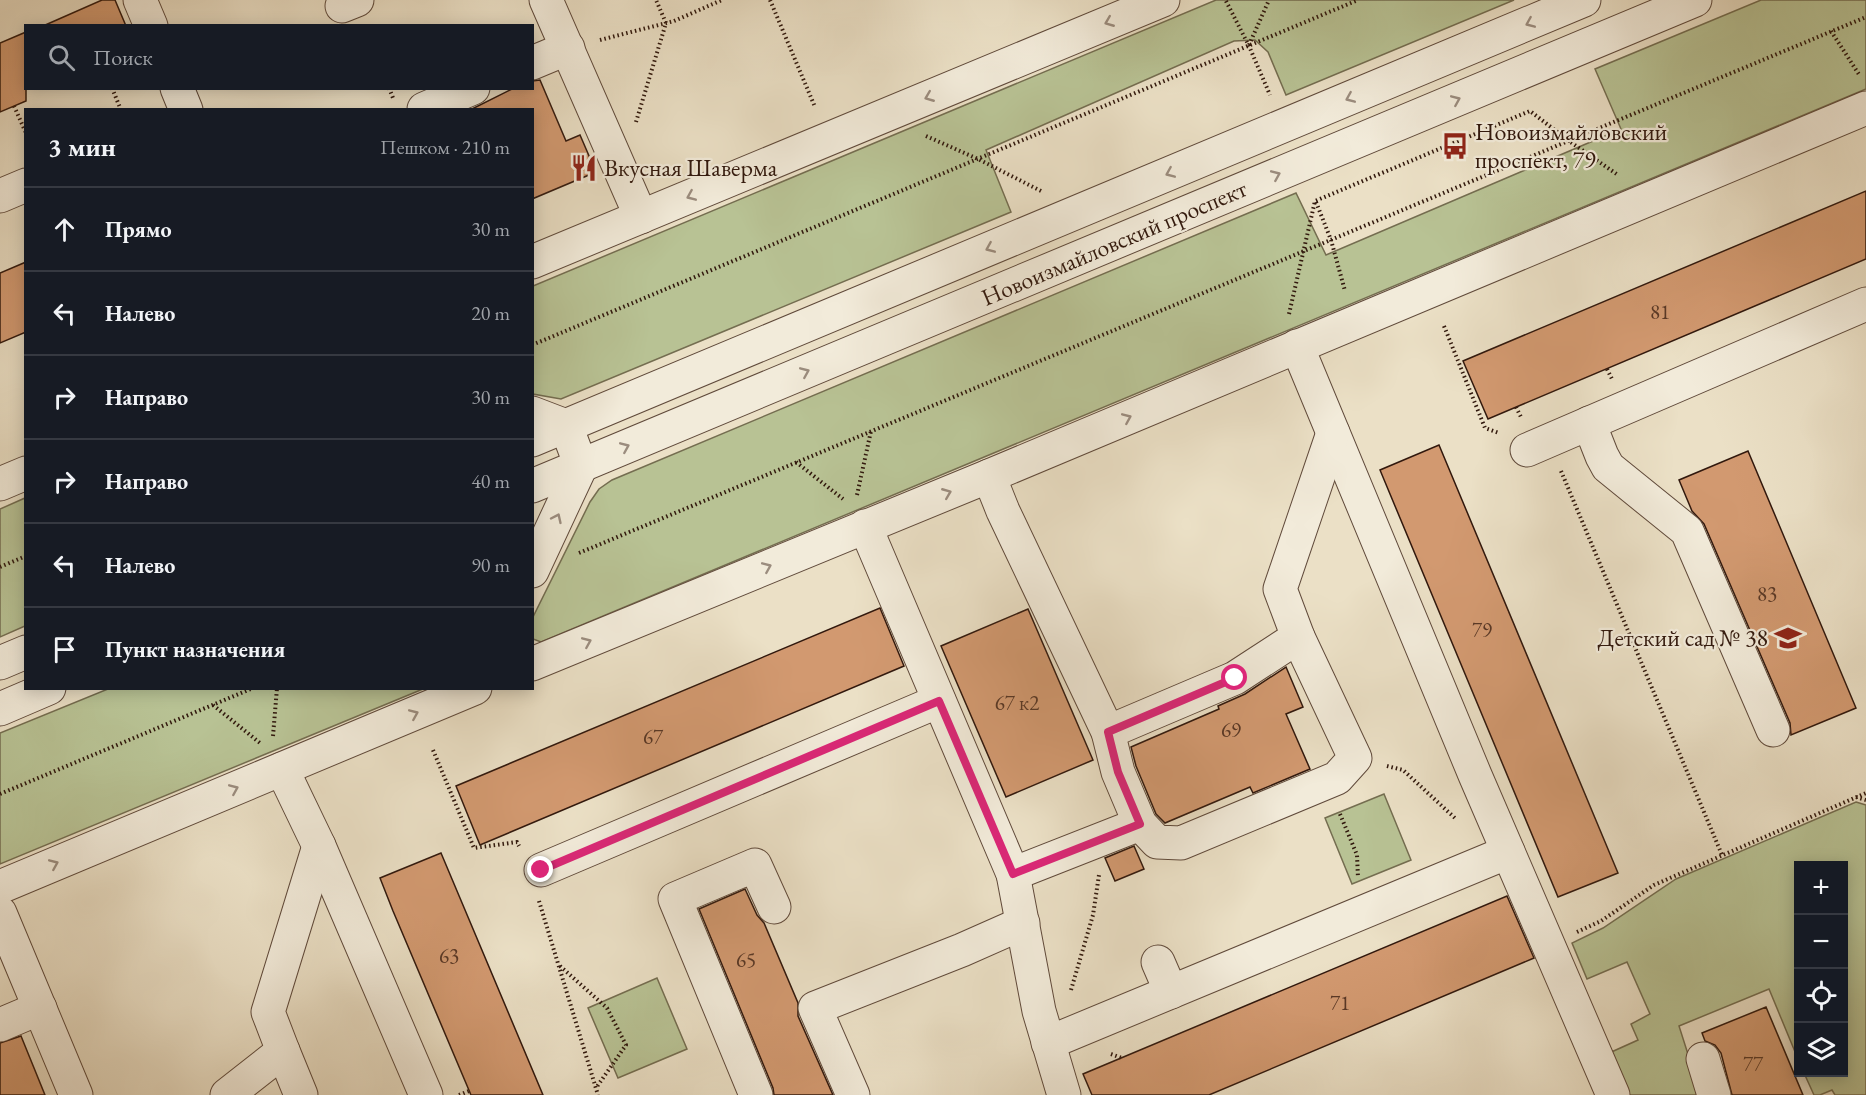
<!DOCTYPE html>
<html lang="ru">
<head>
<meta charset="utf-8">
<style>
  body { margin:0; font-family:"EB Garamond",serif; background:#242831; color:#f1f3f6 }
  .controls { position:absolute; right:18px; bottom:18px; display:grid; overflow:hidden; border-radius:0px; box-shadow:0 3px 15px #0003 }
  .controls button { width:54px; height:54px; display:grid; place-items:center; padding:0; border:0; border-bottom:2px solid #363941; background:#171b24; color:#f1f3f6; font:30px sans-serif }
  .stop { position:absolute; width:18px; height:18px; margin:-14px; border:4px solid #db2777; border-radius:50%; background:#fff }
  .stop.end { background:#db2777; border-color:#fff; box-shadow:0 2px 6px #0008 }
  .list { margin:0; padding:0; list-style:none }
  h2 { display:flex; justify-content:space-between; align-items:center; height:78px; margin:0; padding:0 24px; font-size:26px }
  h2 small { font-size:20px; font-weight:400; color:#9ea1a6 }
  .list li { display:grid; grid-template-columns:39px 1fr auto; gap:18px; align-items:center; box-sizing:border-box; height:84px; padding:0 24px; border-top:2px solid #363941 }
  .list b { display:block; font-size:22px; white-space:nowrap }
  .list em { font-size:20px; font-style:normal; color:#9ea1a6 }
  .icon { flex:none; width:33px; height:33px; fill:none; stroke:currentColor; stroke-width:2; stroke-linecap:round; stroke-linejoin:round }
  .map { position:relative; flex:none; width:1866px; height:1095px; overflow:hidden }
  .search { position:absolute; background:#171b24; box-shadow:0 3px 15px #0003; left:24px; top:24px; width:510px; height:66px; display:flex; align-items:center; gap:15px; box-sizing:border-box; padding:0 21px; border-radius:0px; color:#9ea1a6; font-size:22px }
  .panel { position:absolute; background:#171b24; box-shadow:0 3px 15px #0003; left:24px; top:108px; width:510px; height:582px; border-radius:0px }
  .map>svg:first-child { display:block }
  .green { fill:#b8c294; stroke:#746d50; stroke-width:1.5 }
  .building { fill:#d29970; stroke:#31180d; stroke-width:1.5 }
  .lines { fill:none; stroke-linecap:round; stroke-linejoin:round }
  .minor-casing { stroke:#604a3b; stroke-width:35 }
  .path { stroke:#31180d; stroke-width:4; stroke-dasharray:1.5 3; stroke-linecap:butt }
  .minor { stroke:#f2ebda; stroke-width:33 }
  .oneway { stroke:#9b8c7e }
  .route { stroke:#db2777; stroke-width:8 }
  .labels { text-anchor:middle; stroke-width:4.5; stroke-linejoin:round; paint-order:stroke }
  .number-label { font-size:21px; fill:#593826 }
  .poi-label { font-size:24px; fill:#31180d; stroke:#f2ebda; text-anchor:start }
  .street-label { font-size:24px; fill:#31180d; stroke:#f2ebda }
</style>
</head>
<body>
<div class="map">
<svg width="1866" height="1095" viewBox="0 0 1866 1095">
  <rect width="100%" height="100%" fill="#ebe0c6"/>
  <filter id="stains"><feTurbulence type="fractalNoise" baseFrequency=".00333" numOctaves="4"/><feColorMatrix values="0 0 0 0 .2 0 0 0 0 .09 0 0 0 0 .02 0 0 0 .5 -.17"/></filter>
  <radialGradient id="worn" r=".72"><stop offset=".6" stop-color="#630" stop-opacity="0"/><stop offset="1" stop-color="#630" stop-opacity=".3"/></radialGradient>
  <g class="green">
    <polygon points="1216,0 1514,0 1286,95 1268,52 1255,40 1234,41 986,150 1011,212 561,399 533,394 533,286"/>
    <polygon points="1761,0 1866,0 1866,89 541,642 533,639 533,617 590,502 599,489 612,480 1296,193 1326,255 1621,129 1595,69"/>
    <polygon points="25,498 25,626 0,637 0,509"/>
    <polygon points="108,689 108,688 423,689 0,864 0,733"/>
    <polygon points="1384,794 1411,860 1352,884 1325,818"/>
    <polygon points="1856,802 1866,805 1866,1095 1835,1095 1832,1090 1820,1095 1814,1095 1804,1073 1844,1072 1844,866 1798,866 1798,1059 1769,989 1679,1026 1701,1095 1624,1095 1607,1054 1638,1040 1631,1024 1650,1014 1627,962 1587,979 1572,943 1603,928 1676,879"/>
    <polygon points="657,978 687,1049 618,1078 588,1008"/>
  </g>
  <g class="building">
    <polygon points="102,0 115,0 126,26 43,26"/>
    <polygon points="26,32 26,101 0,112 0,43"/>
    <polygon points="540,80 566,141 580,135 596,172 532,199 532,110 470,110 514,88 532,88 532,81"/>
    <polygon points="1866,191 1866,259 1488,419 1463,361"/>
    <polygon points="26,262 26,332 0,343 0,273"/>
    <polygon points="1439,445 1618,873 1558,897 1380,470"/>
    <polygon points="1748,451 1856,708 1791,735 1790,723 1704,524 1692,511 1679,480"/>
    <polygon points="880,608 904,666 480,845 456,786"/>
    <polygon points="1028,609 1093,760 1006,797 941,646"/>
    <polygon points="1286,667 1303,707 1286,714 1310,769 1253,793 1250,787 1165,823 1156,814 1136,766 1131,747 1219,709 1218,706 1245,694"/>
    <polygon points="1134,846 1144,869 1115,881 1105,858"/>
    <polygon points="441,853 543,1095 471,1095 393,911 380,878"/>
    <polygon points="745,889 757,915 764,923 798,1003 798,1016 833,1095 774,1095 773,1088 699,909"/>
    <polygon points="1507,896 1534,958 1209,1095 1092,1095 1083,1074"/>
    <polygon points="1766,1007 1803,1095 1732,1095 1721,1053 1715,1045 1705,1041 1702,1033"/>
    <polygon points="21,1036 45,1095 0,1095 0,1043"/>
  </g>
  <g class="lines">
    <defs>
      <g id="minor">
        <polyline points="140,0 151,26"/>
        <polyline points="546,0 641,217"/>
        <polyline points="342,6 357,0"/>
        <polyline points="532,63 568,48"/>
        <polyline points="177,88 186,110"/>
        <polyline points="424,109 473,88"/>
        <polyline points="0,196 26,185"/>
        <polyline points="532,262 1163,0"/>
        <polyline points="1297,346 1475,775 1613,1095"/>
        <polyline points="532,413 566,426 581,466 532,571"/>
        <polyline points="1589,423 1602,456 1608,467 1687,531 1773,730"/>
        <polyline points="532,440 1584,0"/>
        <polyline points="1527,450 1866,304"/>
        <polyline points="989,476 1003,511 1108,732 1118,772 1140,824 1157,842 1181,843 1337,778 1355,758 1298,637 1280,589 1333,433"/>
        <polyline points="0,484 26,473"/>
        <polyline points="532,486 1695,0"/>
        <polyline points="865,526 1013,874 1039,1011 1064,1095"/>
        <polyline points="0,663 26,652"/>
        <polyline points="532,664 989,476 1866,108"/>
        <polyline points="0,709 49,688"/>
        <polyline points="1108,732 1235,678 1298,637"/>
        <polyline points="282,769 319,846 426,1095"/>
        <polyline points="541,870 939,701"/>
        <polyline points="1013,874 1140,824"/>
        <polyline points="0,887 475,688"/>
        <polyline points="0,913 76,1095"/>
        <polyline points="1158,962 1171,992"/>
        <polyline points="0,1025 40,1008"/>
        <polyline points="1048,1043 1508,852"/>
        <polyline points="283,1051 268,1012 319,846"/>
        <polyline points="1703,1059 1714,1095"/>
        <polyline points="227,1095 283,1051 301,1095"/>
        <polyline points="756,1095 675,899 755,865 774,907"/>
        <polyline points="853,1095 815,1008 962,950 1023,923"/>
      </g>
    </defs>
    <use href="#minor" class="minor-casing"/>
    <g class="path">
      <polyline points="770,0 815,107"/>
      <polyline points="1226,1 1249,46 1270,95"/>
      <polyline points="1831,31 1860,76"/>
      <polyline points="600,40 674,21 722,0"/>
      <polyline points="1249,45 1269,0"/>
      <polyline points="112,88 121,110"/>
      <polyline points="389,88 393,98"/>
      <polyline points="14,106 26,133"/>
      <polyline points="636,122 666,23 656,0"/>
      <polyline points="926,136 978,159 1041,191"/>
      <polyline points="1316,202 1331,240 1345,291"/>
      <polyline points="1289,314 1315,201 1530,111 1569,141 1618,175"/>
      <polyline points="1444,326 1485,428 1499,433"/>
      <polyline points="532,345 1358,0"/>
      <polyline points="1607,369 1612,379"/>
      <polyline points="1516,407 1521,417"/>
      <polyline points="796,462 843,499"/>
      <polyline points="1561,471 1722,855"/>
      <polyline points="857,495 871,431"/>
      <polyline points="579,553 1866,17"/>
      <polyline points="0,567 26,556"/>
      <polyline points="213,705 260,743"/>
      <polyline points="273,736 277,688"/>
      <polyline points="433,750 474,848 517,842 519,846"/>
      <polyline points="1387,766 1403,770 1456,819"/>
      <polyline points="0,794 253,688"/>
      <polyline points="1856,797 1866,800"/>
      <polyline points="1340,814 1357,855 1358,878"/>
      <polyline points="539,901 598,1095"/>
      <polyline points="1577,932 1601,921 1654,885 1866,793"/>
      <polyline points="560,966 607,1008 626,1045 596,1088"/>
      <polyline points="1071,990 1093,915 1099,875"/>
      <polyline points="1111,1054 1122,1058"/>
      <polyline points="459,1095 469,1091"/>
    </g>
    <use href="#minor" class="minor"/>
  </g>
  <defs><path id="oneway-chevron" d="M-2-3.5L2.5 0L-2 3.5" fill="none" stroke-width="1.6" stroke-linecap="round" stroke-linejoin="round" transform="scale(1.5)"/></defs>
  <g class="oneway">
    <use href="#oneway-chevron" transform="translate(1109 22) rotate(158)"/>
    <use href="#oneway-chevron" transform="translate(1530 23) rotate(157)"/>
    <use href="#oneway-chevron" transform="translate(929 97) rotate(158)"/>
    <use href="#oneway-chevron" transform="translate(1350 98) rotate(157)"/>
    <use href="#oneway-chevron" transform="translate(1456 100) rotate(-23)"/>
    <use href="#oneway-chevron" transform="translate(1170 173) rotate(157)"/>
    <use href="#oneway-chevron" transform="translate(1276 175) rotate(-23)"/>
    <use href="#oneway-chevron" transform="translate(691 196) rotate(157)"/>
    <use href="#oneway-chevron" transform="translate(990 248) rotate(157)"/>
    <use href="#oneway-chevron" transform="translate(805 372) rotate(-23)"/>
    <use href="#oneway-chevron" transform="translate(1127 418) rotate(-23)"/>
    <use href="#oneway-chevron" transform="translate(625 447) rotate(-23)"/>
    <use href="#oneway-chevron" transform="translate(947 493) rotate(-22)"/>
    <use href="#oneway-chevron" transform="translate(557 518) rotate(-65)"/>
    <use href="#oneway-chevron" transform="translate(767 567) rotate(-23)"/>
    <use href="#oneway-chevron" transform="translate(587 642) rotate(-23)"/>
    <use href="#oneway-chevron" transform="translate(414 714) rotate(-23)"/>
    <use href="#oneway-chevron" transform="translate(234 789) rotate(-23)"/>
    <use href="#oneway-chevron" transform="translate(54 864) rotate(-23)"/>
  </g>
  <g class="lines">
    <polyline class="route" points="541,870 939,701 1013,874 1140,824 1118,772 1108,732 1235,678"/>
  </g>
  <defs>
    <symbol id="bus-bare" viewBox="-9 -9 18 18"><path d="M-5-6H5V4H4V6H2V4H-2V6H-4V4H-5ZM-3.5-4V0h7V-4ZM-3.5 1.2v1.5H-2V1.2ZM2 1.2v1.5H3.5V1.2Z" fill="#8f2418" stroke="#f2ebda" stroke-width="2.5" paint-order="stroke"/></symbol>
    <symbol id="restaurant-bare" viewBox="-9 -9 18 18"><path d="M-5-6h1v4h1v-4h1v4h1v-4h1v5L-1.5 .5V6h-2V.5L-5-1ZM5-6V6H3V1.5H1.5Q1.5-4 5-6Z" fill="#8f2418" stroke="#f2ebda" stroke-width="2.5" paint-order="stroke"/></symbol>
    <symbol id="school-bare" viewBox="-9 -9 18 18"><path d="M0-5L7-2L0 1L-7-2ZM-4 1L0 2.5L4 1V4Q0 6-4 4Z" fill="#8f2418" stroke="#f2ebda" stroke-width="2.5" paint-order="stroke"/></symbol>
  </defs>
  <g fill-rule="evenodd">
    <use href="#bus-bare" x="1436" y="127" width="38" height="38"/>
    <use href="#restaurant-bare" x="565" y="149" width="38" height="38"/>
    <use href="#school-bare" x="1769" y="619" width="38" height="38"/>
  </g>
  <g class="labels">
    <g class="number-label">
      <text x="1660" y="319">81</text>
      <text x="1767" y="601">83</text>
      <text x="1482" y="637">79</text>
      <text x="1017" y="710">67 к2</text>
      <text x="1231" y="737">69</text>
      <text x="653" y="744">67</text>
      <text x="449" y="963">63</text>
      <text x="746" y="967">65</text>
      <text x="1340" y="1010">71</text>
      <text x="1753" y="1071">77</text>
    </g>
    <g class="poi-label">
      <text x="1475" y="140">Новоизмайловский<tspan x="1475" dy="28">проспект, 79</tspan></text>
      <text x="604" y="176">Вкусная Шаверма</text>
      <text x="1768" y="646" text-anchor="end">Детский сад № 38</text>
    </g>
    <g class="street-label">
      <text transform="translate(1114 243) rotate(-23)" y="8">Новоизмайловский проспект</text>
    </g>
  </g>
  <rect width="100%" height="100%" filter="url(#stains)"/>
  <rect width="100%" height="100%" fill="url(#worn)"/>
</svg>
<div class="controls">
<button>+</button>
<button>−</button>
<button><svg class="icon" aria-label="locate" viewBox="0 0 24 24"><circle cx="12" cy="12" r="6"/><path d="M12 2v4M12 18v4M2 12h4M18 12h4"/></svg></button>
<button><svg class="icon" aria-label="layers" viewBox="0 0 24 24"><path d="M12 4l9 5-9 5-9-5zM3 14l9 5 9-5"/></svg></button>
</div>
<div class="stop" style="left:1235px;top:678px"></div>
<div class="stop end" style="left:541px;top:870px"></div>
<div class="search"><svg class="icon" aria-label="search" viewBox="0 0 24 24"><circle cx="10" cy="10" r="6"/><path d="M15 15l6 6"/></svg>Поиск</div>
<section class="panel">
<h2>3 мин<small>Пешком · 210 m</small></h2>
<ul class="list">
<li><svg class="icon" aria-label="ahead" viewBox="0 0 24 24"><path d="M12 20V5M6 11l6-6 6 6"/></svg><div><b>Прямо</b></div><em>30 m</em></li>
<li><svg class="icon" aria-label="left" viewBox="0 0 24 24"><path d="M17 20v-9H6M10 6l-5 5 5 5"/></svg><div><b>Налево</b></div><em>20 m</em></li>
<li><svg class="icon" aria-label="right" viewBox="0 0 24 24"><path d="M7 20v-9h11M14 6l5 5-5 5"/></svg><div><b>Направо</b></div><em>30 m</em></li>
<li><svg class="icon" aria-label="right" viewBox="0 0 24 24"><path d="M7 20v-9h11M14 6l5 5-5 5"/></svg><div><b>Направо</b></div><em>40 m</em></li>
<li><svg class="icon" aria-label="left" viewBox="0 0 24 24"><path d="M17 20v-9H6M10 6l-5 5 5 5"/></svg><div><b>Налево</b></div><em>90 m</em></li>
<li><svg class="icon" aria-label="arrive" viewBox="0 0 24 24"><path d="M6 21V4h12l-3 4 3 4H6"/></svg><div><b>Пункт назначения</b></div></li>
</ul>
</section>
</div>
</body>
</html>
